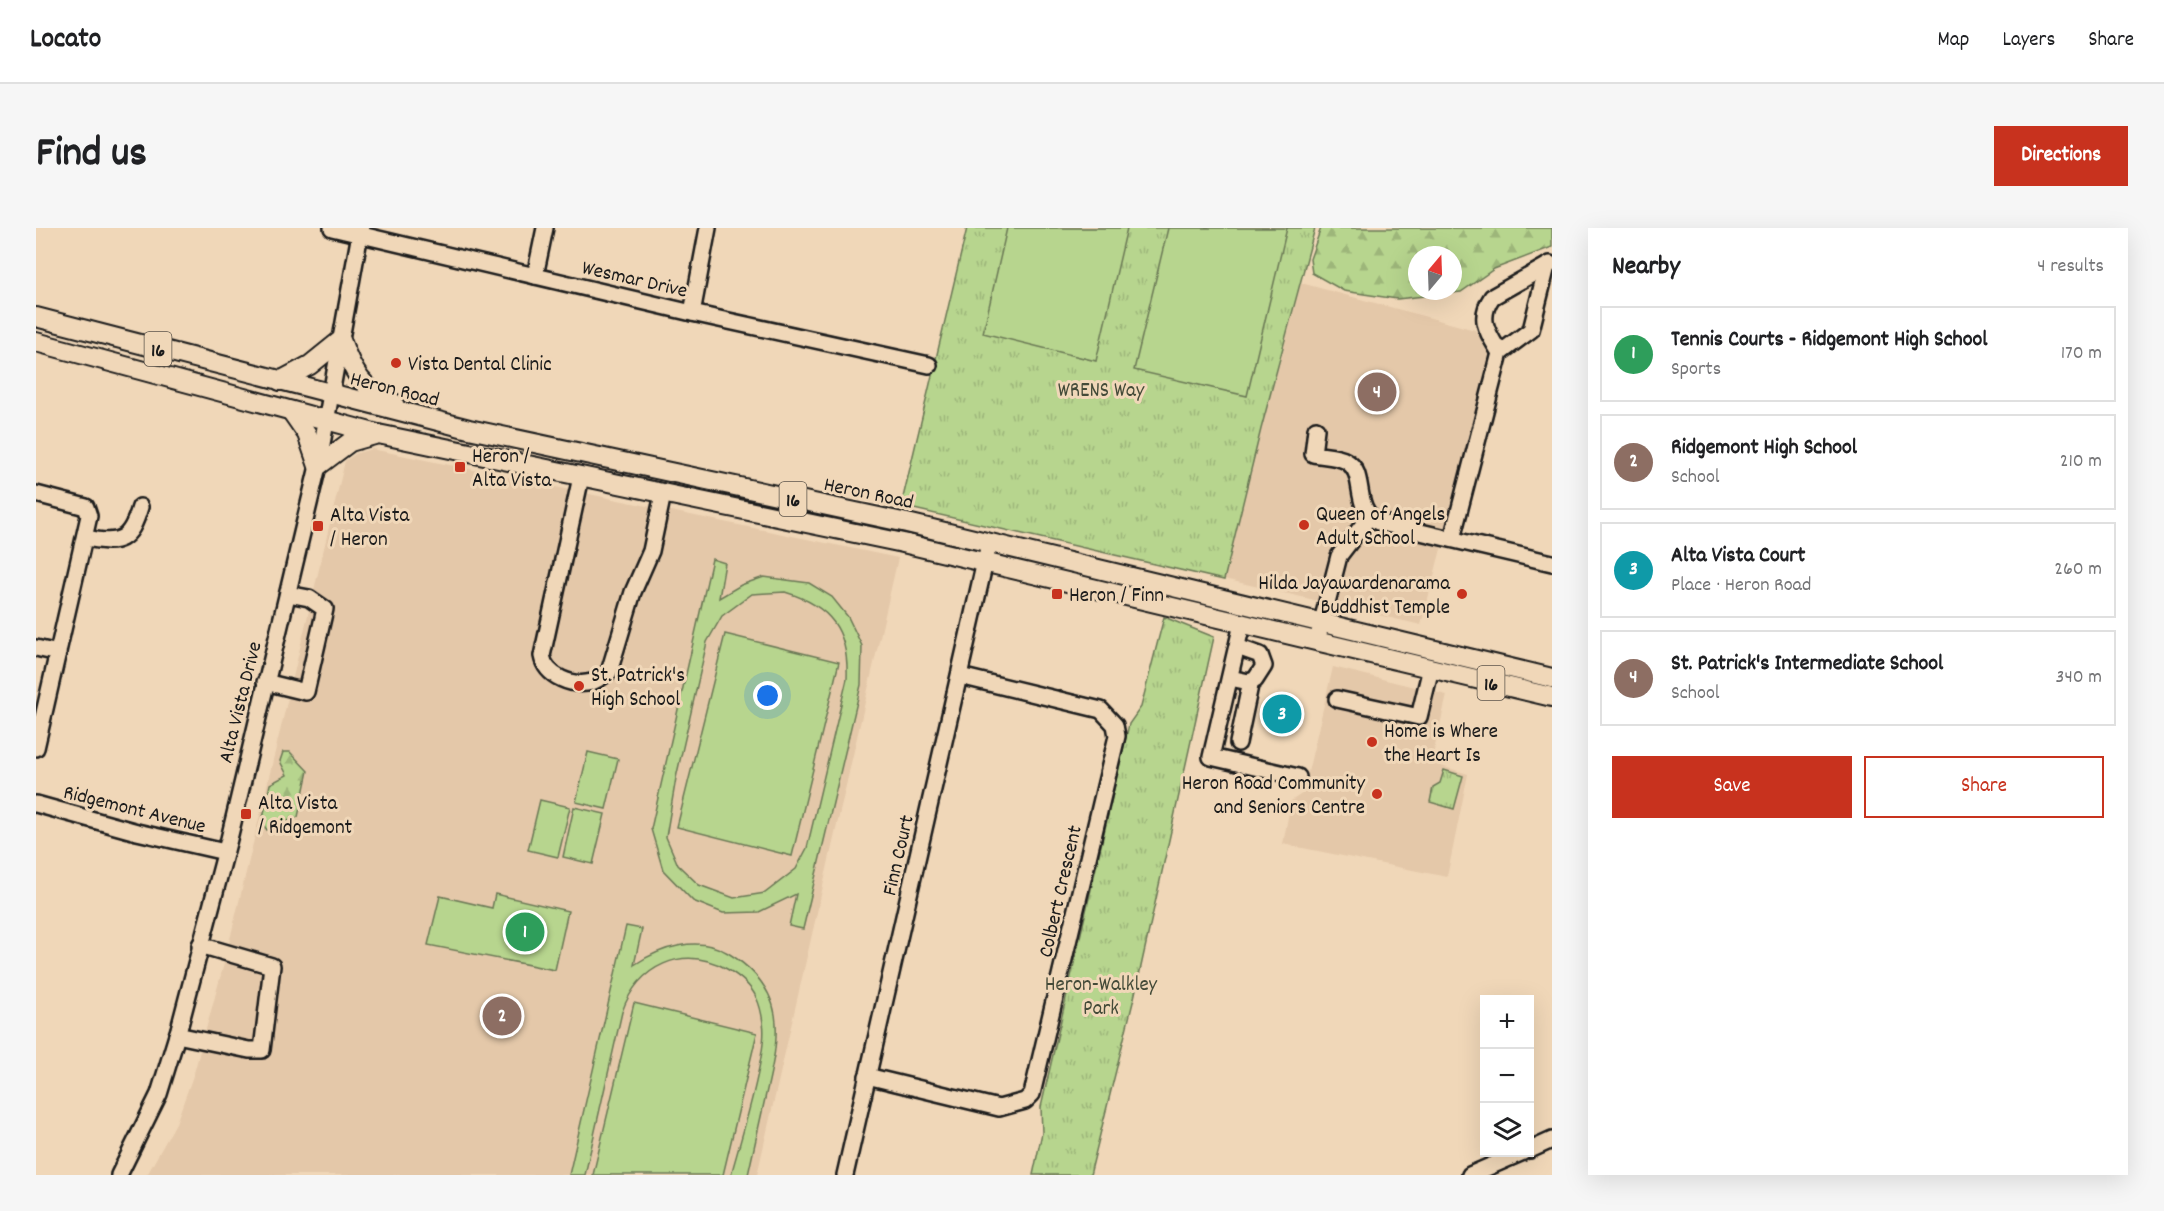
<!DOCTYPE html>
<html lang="en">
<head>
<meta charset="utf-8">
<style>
  body { margin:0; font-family:Dekko,sans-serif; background:#f6f6f6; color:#202124 }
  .controls { position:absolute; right:18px; bottom:18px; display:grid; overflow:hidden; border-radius:0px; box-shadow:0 6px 24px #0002 }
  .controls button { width:54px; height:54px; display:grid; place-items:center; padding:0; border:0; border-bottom:2px solid #e0e0e0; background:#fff; color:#202124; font:30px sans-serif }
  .compass { position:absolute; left:1372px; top:18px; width:54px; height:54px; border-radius:50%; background:#fff; box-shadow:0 6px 24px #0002; rotate:19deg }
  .you { position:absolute; left:732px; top:468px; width:21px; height:21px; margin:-15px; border:4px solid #fff; border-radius:50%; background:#1a73e8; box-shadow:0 0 0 9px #1a73e833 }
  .badge { display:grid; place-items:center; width:39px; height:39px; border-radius:50%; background:#c8321e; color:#fff; font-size:20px; font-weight:700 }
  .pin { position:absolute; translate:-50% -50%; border:3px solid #fff; box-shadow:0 2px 6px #0006 }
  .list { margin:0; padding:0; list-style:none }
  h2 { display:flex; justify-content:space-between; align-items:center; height:78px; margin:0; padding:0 24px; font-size:26px }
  h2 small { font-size:20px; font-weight:400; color:#757577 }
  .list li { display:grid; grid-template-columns:39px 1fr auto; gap:18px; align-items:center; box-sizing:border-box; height:96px; margin:0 12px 12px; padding:0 12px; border:2px solid #e0e0e0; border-radius:0px }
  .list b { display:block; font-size:22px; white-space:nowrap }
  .list p { margin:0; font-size:20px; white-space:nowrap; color:#757577 }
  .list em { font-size:20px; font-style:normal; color:#757577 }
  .actions { display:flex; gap:12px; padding:18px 24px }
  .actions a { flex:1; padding:14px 0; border:2px solid #c8321e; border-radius:0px; text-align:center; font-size:21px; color:#c8321e }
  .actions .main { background:#c8321e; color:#fff }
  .icon { flex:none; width:33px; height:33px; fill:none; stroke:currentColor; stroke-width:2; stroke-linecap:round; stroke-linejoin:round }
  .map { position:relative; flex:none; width:1516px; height:947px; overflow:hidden; border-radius:0px }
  header { display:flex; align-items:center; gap:36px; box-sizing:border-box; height:84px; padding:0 30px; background:#fff; border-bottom:2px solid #e0e0e0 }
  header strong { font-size:28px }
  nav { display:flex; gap:33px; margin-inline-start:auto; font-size:21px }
  .intro { display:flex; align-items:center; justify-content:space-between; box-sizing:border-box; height:144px; padding:0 36px }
  h1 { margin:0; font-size:42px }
  .button { padding:15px 27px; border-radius:0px; background:#c8321e; color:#fff; font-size:21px; font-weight:700 }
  main { display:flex; gap:36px; padding:0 36px }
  aside { flex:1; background:#fff; border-radius:0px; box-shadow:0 6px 24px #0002 }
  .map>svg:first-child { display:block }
  .built { fill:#e4c8a9 }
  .forest { fill:url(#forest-firs); stroke:#6a7855; stroke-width:1.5; fill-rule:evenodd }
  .park { fill:url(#park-tufts); stroke:#6a7855; stroke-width:1.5 }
  .pitch { fill:#b7d58e; stroke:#6a7855; stroke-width:1.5; fill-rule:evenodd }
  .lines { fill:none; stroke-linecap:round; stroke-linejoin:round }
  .minor-casing { stroke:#1c1c1c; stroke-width:20 }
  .major-casing { stroke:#1c1c1c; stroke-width:22 }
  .minor { stroke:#f0d7b8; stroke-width:15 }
  .major { stroke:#f0d7b8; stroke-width:18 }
  .poi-dot { fill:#c8321e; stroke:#f0d7b8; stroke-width:2 }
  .labels { text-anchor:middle; stroke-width:6; stroke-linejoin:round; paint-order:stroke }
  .shield { fill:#f0d7b8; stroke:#5c544b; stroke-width:1.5 }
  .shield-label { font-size:20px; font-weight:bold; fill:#1c1c1c }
  .street-label { font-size:21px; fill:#1c1c1c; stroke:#f0d7b8 }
  .poi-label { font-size:21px; fill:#1c1c1c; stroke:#f0d7b8; text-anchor:start }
  .park-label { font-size:21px; fill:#434a38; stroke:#f0d7b8 }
</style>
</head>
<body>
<header>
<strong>Locato</strong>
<nav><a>Map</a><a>Layers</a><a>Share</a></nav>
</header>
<div class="intro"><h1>Find us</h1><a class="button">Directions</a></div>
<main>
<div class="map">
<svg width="1516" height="947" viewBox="0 0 1516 947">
  <defs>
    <pattern id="forest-firs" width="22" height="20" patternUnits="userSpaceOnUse" patternTransform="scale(1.5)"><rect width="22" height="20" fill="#b7d58e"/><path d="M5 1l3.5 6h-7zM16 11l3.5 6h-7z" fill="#9db67a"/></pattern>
    <pattern id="park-tufts" width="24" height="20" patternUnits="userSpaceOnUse" patternTransform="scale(1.5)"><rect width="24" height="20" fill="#b7d58e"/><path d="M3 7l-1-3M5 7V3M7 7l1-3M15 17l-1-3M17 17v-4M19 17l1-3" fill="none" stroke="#9db67a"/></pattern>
  </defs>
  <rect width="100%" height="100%" fill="#f0d7b8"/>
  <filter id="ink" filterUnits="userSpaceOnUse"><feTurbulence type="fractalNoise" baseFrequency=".0167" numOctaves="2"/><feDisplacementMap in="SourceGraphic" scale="12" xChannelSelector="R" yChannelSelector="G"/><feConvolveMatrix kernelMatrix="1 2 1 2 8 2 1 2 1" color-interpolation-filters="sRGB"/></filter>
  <g filter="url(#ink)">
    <g class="built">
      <polygon points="1265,55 1439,102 1456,127 1385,397 1188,351 1225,201"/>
      <polygon points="336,221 862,330 721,947 111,947 140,895 158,845 189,732 309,233 321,225"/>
      <polygon points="1297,439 1411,467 1395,535 1432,546 1411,649 1247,616 1255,573 1267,565"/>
    </g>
    <g class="forest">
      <path d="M1285 0H1516V19L1458 41 1425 64 1361 71 1308 63 1276 45 1274 31ZM1381 27H1417V63H1381Z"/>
      <polygon points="247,524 254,524 272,543 262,589 231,602 226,595 234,556 251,547 244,533"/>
    </g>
    <g class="park">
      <polygon points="931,0 1279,0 1225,201 1188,352 865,278"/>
      <polygon points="1128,389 1178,409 1098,770 1054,947 997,947 1006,905 1005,879 1093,496 1105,479"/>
      <polygon points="1408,542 1427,548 1418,581 1394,574 1397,559 1404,555"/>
    </g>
    <g class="pitch">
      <polygon points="971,0 1091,0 1060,133 947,105"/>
      <polygon points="1132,0 1251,0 1211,168 1098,142"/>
      <path d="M676 331 689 335 683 370 705 357 728 349 773 355 796 369 812 389 826 418 825 457 767 701 753 698 760 666 723 684 687 685 657 673 627 642 615 601ZM749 364C795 378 813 403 811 451L771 620 760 641 729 665 698 670 663 657 642 637 630 609 640 550 671 414 686 388 716 366Z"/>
      <polygon points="689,406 803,434 756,628 641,599"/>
      <polygon points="552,524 582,531 570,581 540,574"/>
      <polygon points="504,572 534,579 522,629 492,622"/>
      <polygon points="538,579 569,586 557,636 527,629"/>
      <polygon points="459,666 532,683 519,742 392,717 404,668 456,680"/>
      <path d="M590 698 606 701 598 737C625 719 662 707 692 725 753 762 744 807 730 866 724 893 718 920 712 947H695C703 917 733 821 727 795 726 787 724 777 720 769 714 756 703 748 691 741 646 716 602 738 586 784L549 947H533Z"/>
      <polygon points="598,775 721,805 687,947 557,947"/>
    </g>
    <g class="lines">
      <defs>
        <g id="minor">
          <polyline points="296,0 656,85 893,137"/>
          <polyline points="499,48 509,0"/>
          <polyline points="656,85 672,0"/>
          <path d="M1464 125C1452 105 1441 91 1456 69L1514 36"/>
          <path d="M1280 201 1277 226C1286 228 1302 228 1310 233 1332 245 1315 279 1342 294L1516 335"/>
          <path d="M545 249 506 428C510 449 537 459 556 454 562 452 568 447 573 444L597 364 615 323 627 266"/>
          <polyline points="0,266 50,279 53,288 0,520"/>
          <path d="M50 310C84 317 94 313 104 279"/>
          <polyline points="1416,311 1464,125 1495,102 1511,38"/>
          <polyline points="1206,396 1175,529 1262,549"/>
          <polyline points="1281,413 1303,328 1333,289"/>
          <polyline points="0,420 22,425"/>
          <polyline points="1194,450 1213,454 1219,452 1228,438 1224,427 1201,419"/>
          <polyline points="229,454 270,464 289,381 273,370 252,366"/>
          <polyline points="1301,471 1383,489 1395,440"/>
          <polyline points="1202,515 1215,453"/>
          <polyline points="0,576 101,604 189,624"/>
          <polyline points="141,807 213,822 226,822 236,738 164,717"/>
          <polyline points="831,848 963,880 989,873 996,866 1081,508 1079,497 1065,482 924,448"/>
          <polyline points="1494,922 1516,912"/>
          <polyline points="83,947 123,866 143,801 193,611 282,238 325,0"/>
          <polyline points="809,947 953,316"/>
          <polyline points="1434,947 1487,924"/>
        </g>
        <g id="major">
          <polyline points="0,89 433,201 871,295 1516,450"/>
          <polyline points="0,114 342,206 867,315 1516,469"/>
          <path d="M244 153 274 137 305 112C316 142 327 164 358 175"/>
          <polyline points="255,183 271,206 282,238 314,214 342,206"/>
        </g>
      </defs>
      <use href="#minor" class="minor-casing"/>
      <use href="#major" class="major-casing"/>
      <use href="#minor" class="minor"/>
      <use href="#major" class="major"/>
    </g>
  </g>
  <g class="poi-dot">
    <circle cx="360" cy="135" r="6"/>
    <rect x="418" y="233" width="12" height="12" rx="3"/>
    <circle cx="1268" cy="297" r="6"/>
    <rect x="276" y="292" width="12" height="12" rx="3"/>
    <rect x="1015" y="360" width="12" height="12" rx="3"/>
    <circle cx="1426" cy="366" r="6"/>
    <circle cx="543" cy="458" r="6"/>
    <circle cx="1336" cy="514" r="6"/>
    <circle cx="1341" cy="566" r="6"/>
    <rect x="204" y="580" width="12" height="12" rx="3"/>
  </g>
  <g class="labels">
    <g class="shield">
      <rect x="108.5" y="104" width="27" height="34" rx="4.5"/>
      <rect x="743.5" y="254" width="27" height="34" rx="4.5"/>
      <rect x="1441.5" y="438" width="27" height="34" rx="4.5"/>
    </g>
    <g class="shield-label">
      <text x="122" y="128">16</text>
      <text x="757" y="278">16</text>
      <text x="1455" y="462">16</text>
    </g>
    <g class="street-label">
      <text transform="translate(599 50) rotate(13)" y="7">Wesmar Drive</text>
      <text transform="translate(359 160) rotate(14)" y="7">Heron Road</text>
      <text transform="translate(833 264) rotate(12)" y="7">Heron Road</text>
      <text transform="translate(203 474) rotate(-76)" y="7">Alta Vista Drive</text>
      <text transform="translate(99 580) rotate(14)" y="7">Ridgemont Avenue</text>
      <text transform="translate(861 627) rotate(-77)" y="7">Finn Court</text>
      <text transform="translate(1023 663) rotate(-77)" y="7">Colbert Crescent</text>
    </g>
    <g class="poi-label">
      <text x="372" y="142">Vista Dental Clinic</text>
      <text x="436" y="234">Heron /<tspan x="436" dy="24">Alta Vista</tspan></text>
      <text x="1280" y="292">Queen of Angels<tspan x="1280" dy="24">Adult School</tspan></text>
      <text x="294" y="293">Alta Vista<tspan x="294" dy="24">/ Heron</tspan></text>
      <text x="1414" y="361" text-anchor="end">Hilda Jayawardenarama<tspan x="1414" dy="24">Buddhist Temple</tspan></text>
      <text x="1033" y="373">Heron / Finn</text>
      <text x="555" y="453">St. Patrick's<tspan x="555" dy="24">High School</tspan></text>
      <text x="1348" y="509">Home is Where<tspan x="1348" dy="24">the Heart Is</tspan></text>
      <text x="1329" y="561" text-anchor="end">Heron Road Community<tspan x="1329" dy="24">and Seniors Centre</tspan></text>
      <text x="222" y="581">Alta Vista<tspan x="222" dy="24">/ Ridgemont</tspan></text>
    </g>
    <g class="park-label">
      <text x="1065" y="168">WRENS Way</text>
      <text x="1065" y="762">Heron-Walkley<tspan x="1065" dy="24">Park</tspan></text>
    </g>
  </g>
</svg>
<div class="controls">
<button>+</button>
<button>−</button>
<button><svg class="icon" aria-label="layers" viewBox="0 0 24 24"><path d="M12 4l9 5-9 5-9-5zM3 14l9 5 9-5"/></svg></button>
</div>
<svg class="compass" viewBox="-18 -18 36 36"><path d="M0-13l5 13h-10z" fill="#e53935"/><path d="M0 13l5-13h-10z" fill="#757577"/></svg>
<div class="you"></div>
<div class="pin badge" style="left:489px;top:704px;background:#2e9e5b">1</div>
<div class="pin badge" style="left:466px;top:788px;background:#8d6e63">2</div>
<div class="pin badge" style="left:1246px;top:486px;background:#0f9aa8">3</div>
<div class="pin badge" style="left:1341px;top:164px;background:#8d6e63">4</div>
</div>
<aside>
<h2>Nearby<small>4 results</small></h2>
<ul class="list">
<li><span class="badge" style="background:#2e9e5b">1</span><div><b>Tennis Courts - Ridgemont High School</b><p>Sports</p></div><em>170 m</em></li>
<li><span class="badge" style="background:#8d6e63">2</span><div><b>Ridgemont High School</b><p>School</p></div><em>210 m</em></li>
<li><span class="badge" style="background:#0f9aa8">3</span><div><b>Alta Vista Court</b><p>Place · Heron Road</p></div><em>260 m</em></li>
<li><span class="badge" style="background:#8d6e63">4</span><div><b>St. Patrick's Intermediate School</b><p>School</p></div><em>340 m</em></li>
</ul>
<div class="actions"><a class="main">Save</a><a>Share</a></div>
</aside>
</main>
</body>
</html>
